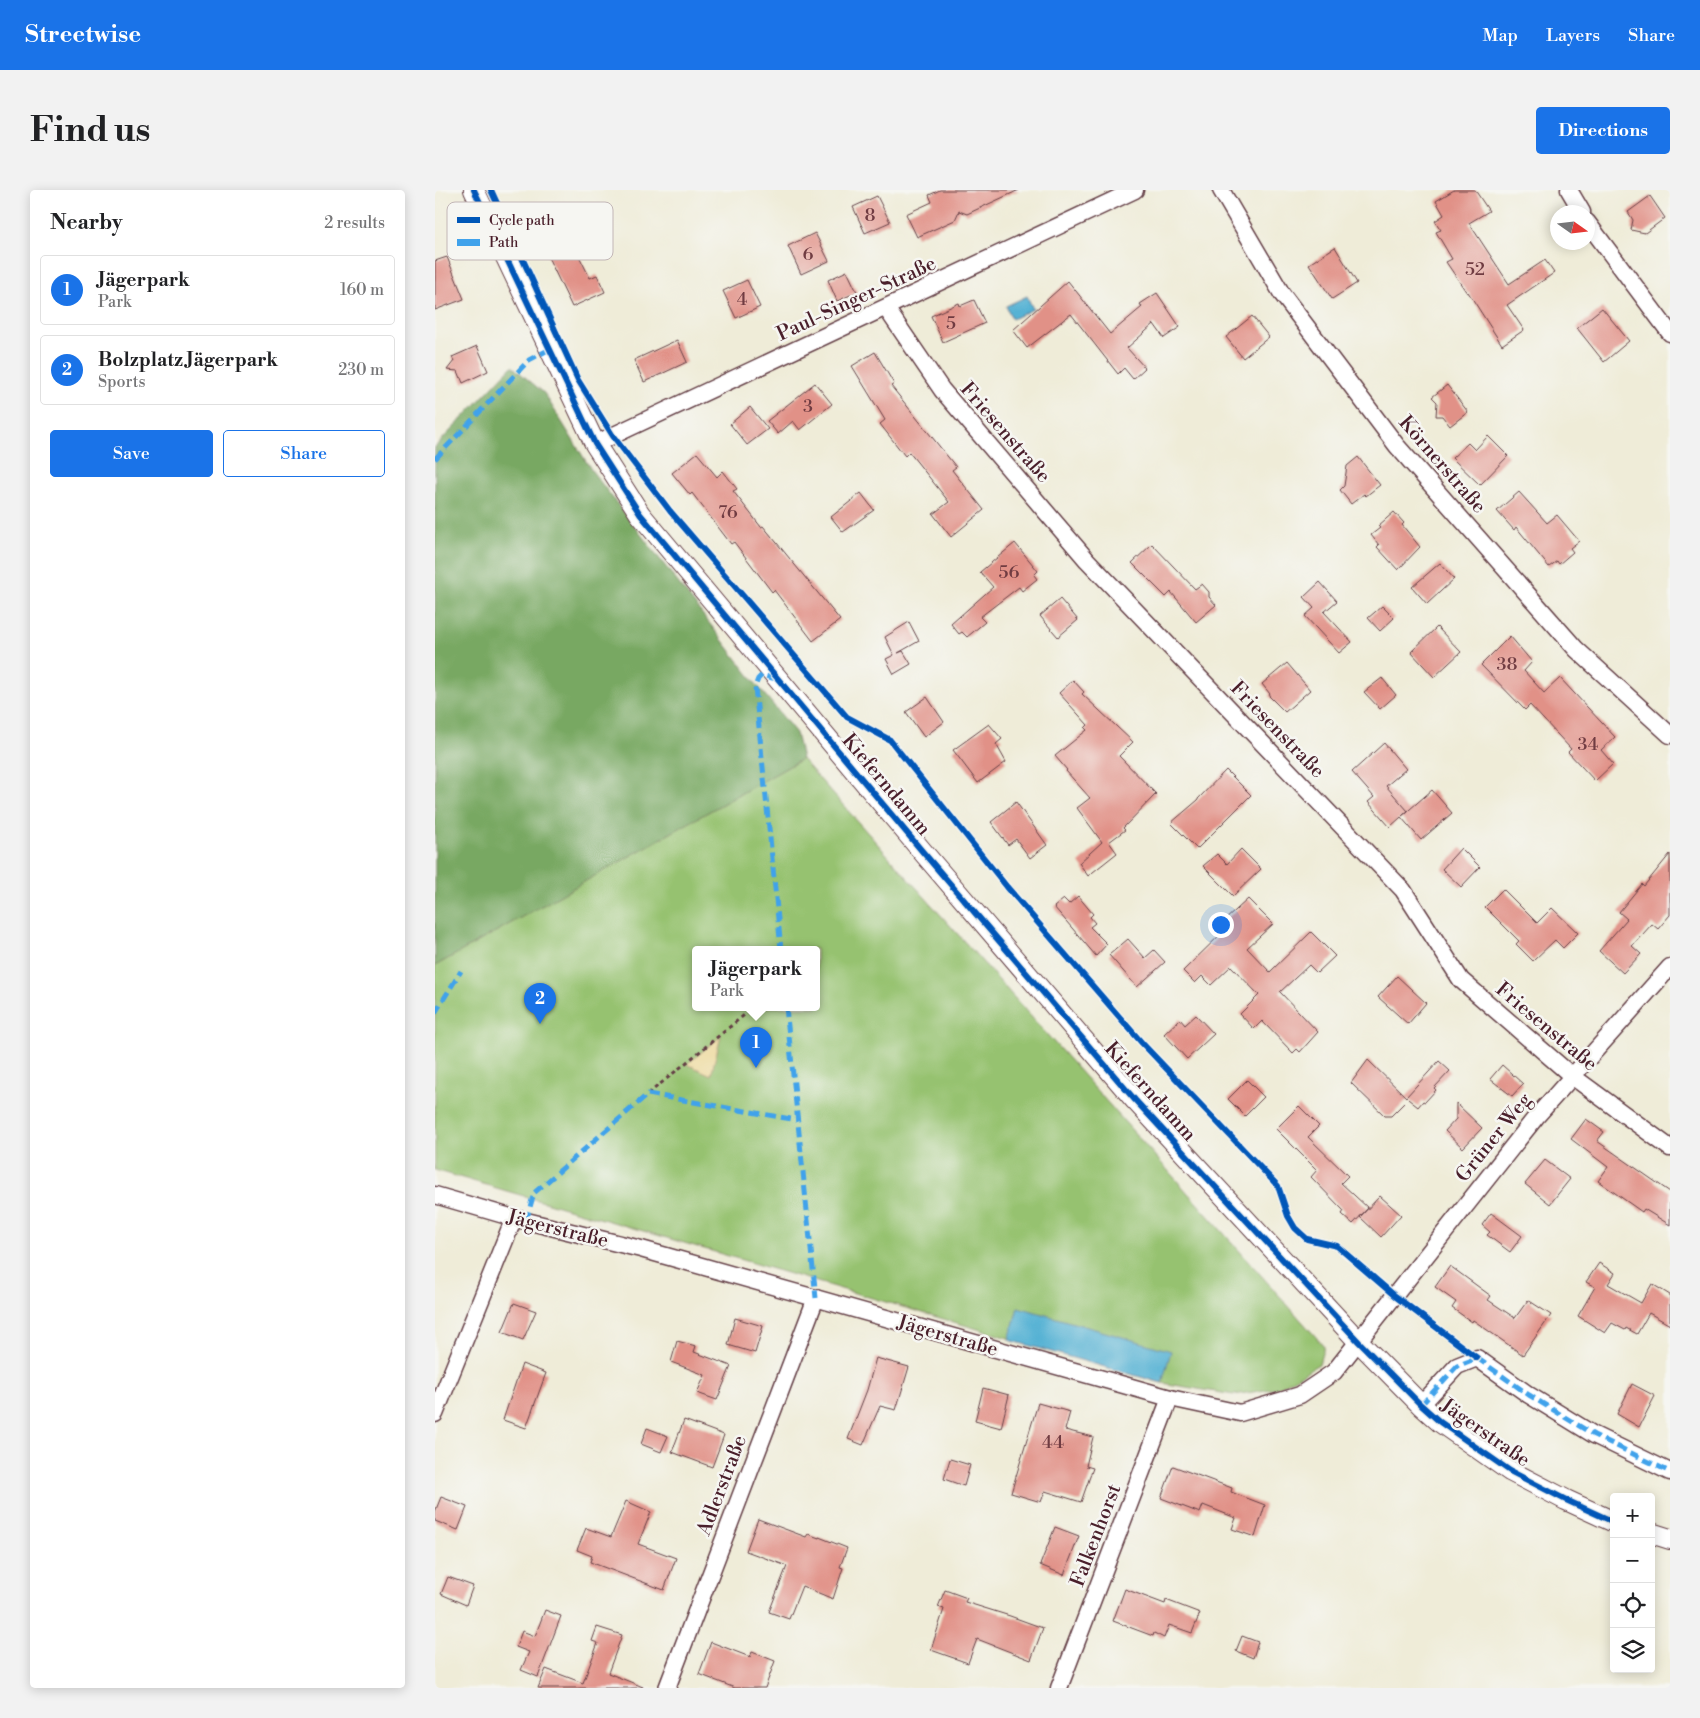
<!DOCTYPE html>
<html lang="en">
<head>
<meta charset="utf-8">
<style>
  body { margin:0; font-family:"Libre Bodoni",serif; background:#f2f2f2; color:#202124 }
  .controls { position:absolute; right:15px; bottom:15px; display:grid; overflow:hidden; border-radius:5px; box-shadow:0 2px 12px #0003 }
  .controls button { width:45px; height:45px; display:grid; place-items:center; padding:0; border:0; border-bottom:1px solid #e0e0e0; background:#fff; color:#202124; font:25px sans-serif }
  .compass { position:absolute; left:1115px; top:15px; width:45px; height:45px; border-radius:50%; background:#fff; box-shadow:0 2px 12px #0003; rotate:104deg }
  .you { position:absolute; left:785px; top:734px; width:18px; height:18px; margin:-12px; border:4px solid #fff; border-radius:50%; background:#1a73e8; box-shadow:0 0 0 8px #1a73e833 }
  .badge { display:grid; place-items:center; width:32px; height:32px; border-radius:50%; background:#1a73e8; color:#fff; font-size:16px; font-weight:700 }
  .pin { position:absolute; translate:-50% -41px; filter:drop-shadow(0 1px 2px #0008) }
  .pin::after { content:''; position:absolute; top:26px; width:18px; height:15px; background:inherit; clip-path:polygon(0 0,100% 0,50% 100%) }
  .popup { position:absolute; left:257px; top:756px; width:128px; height:65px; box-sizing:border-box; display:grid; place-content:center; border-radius:5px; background:#fff; filter:drop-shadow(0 1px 4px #0005); font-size:16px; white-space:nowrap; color:#757577 }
  .popup b { font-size:19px; color:#202124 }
  .popup::after { content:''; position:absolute; left:50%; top:100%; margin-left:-10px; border:10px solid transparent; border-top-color:#fff }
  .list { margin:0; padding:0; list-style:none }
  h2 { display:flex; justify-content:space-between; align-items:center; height:65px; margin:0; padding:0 20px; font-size:21px }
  h2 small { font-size:16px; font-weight:400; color:#757577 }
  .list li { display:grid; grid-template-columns:32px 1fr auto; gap:15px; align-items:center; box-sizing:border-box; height:70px; margin:0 10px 10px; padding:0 10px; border:1px solid #e0e0e0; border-radius:5px }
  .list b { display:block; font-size:19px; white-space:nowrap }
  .list p { margin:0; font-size:16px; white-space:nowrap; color:#757577 }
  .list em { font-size:16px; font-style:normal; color:#757577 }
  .actions { display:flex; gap:10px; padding:15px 20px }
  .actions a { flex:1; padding:11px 0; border:1px solid #1a73e8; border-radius:5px; text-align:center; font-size:18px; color:#1a73e8 }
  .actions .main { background:#1a73e8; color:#fff }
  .icon { flex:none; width:28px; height:28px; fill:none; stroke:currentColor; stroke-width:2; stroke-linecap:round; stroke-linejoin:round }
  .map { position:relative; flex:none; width:1235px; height:1498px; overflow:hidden; border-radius:5px }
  header { display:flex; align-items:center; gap:30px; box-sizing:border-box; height:70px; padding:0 25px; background:#1a73e8; color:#fff }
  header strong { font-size:24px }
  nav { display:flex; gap:28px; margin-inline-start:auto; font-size:18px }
  .intro { display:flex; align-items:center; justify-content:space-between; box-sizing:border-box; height:120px; padding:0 30px }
  h1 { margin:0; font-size:35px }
  .button { padding:12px 22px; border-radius:5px; background:#1a73e8; color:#fff; font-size:18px; font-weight:700 }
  main { display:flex; gap:30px; padding:0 30px }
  aside { flex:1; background:#fff; border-radius:5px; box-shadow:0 2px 12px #0003 }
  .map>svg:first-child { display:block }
  .green { fill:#96c26f; stroke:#70704d; fill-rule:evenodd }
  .forest { fill:#78a862; stroke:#616446 }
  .sand { fill:#eeda9e; stroke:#9c7c64 }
  .water { fill:#56b2d4; stroke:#506880 }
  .building { fill:#e19187 }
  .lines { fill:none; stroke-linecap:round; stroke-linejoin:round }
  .minor-casing { stroke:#633e45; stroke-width:19 }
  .tertiary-casing { stroke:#633e45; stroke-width:22 }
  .path { stroke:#633e45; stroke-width:3; stroke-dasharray:4 4; stroke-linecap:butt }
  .minor { stroke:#fff; stroke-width:16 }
  .tertiary { stroke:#fff; stroke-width:20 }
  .quiet { stroke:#40a2eb; stroke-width:5; stroke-dasharray:10 5; stroke-linecap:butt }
  .cycleway-casing { stroke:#f6f6f2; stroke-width:9 }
  .cycleway { stroke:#0057b8; stroke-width:6 }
  .labels { text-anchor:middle; stroke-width:5; stroke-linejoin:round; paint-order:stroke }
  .number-label { font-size:18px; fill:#703c42 }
  .street-label { font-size:20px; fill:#4a1f2b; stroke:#f6f6f2 }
  .key { fill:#f6f6f2; stroke:#c2b6b6; stroke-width:1 }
  .key-label { font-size:14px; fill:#4a1f2b }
</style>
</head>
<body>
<header>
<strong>Streetwise</strong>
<nav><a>Map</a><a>Layers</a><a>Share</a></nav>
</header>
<div class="intro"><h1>Find us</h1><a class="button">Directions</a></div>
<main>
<aside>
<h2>Nearby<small>2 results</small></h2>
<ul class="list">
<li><span class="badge">1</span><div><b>Jägerpark</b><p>Park</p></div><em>160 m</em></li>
<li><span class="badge">2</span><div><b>Bolzplatz Jägerpark</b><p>Sports</p></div><em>230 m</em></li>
</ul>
<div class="actions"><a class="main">Save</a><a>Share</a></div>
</aside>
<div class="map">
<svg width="1235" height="1498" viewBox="0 0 1235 1498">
  <rect width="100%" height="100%" fill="#f6f6f2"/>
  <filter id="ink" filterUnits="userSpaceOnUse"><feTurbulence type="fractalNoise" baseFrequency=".02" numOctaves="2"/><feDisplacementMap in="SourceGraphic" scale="10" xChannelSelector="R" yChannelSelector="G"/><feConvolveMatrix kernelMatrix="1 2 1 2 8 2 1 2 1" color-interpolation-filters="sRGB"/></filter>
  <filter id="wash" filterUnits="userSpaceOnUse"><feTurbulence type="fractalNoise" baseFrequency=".0096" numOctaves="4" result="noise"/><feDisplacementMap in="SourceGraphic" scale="20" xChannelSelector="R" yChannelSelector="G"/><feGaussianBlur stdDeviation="1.12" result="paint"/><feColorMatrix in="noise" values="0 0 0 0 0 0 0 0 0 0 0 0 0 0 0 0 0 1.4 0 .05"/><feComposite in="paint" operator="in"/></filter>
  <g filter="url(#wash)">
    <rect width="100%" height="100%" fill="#efecd8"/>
    <path class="green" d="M367 569 889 1156 884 1174 843 1198 799 1205 727 1193 0 980V776ZM261 759H381V817H261Z"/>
    <polygon class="forest" points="77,176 109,203 157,281 322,495 361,543 367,569 0,776 0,257"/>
    <polygon class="sand" points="286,846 276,885 252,874"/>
    <g class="water">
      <polygon points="592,106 598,119 577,129 571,116"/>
      <polygon points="583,1117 736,1161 727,1193 574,1150"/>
    </g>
    <g id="blocks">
      <g class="building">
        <polygon points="505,0 584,0 532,24 524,21 520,30 482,47 471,24 497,12 494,5"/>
        <polygon points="1019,0 1040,0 1054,21 1034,33 1074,94 1110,70 1119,83 1072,115 1089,140 1067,155 1033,102 1032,103 1011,72 1017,69 1001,42 1006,40 1000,31 1009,25 1001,11"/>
        <polygon points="442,6 455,32 430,43 418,17"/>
        <polygon points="1215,6 1230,28 1210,43 1196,40 1198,30 1193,22"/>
        <polygon points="131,30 143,54 139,56 155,88 162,85 170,102 137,117 102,44"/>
        <polygon points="380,43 394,71 366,84 353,56"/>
        <polygon points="900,57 922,93 897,109 874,74"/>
        <polygon points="12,67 29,109 0,120 0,71"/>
        <polygon points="412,81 422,102 402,111 393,90"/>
        <polygon points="312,90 325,117 301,128 288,101"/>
        <polygon points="633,91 675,144 707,117 705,114 722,103 745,137 729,148 719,134 692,158 710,178 698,189 689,178 683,184 636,124 592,158 578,140"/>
        <polygon points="539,110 550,133 508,152 496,126 524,113 525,116"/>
        <polygon points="1167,118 1194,151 1169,172 1142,138"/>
        <polygon points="817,126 834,147 808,168 791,147"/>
        <polygon points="242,150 252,172 209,192 199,170"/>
        <polygon points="42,156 53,181 28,193 23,181 12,180 19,171 17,167"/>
        <polygon points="440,162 459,194 456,196 521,277 517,280 549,320 516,347 498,324 514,312 474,262 470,266 445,234 450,230 417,176"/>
        <polygon points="380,193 397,214 365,240 358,231 343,244 332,231"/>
        <polygon points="1012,195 1033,222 1015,236 1007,226 1001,226 1002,212 997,207"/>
        <polygon points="315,217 333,239 312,255 295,234"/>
        <polygon points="1053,246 1073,266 1045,295 1017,268 1033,253 1040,260"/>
        <polygon points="262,263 282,287 288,281 302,299 298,301 326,337 328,336 405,430 378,451 339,400 337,402 299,352 296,354 257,303 255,305 237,283"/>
        <polygon points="923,267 945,295 931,306 929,304 916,314 905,300 909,296 912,276"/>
        <polygon points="1084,302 1112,333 1122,325 1144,351 1135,358 1138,362 1124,374 1122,371 1114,377 1081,337 1079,340 1062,321"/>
        <polygon points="426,303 439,320 408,342 396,327"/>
        <polygon points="959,322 969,333 967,335 985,357 963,380 942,357 944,355 936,345 945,338 943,336"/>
        <polygon points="580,353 603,381 599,385 602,389 587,401 584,397 545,427 550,432 532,447 527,442 524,444 516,434 558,397 545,382"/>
        <polygon points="717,354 760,399 767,394 774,402 774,407 781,415 761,432 736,402 731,407 697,373"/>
        <polygon points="1005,373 1019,389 992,414 977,397"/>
        <polygon points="885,392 902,411 889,422 917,452 904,463 870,426 879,418 869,407"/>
        <polygon points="625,409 643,430 623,447 605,426"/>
        <polygon points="947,416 959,428 945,441 933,428"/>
        <polygon points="474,432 484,451 463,463 468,461 476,474 459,484 451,469 459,465 450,447"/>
        <polygon points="1002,437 1026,462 999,487 976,462"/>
        <polygon points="1075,446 1097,472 1089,481 1109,503 1125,488 1180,547 1166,560 1178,574 1160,591 1133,562 1136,559 1095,515 1090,520 1046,475"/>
        <polygon points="852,473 875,500 850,522 834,506 835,504 827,494"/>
        <polygon points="947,488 961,505 945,519 929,502"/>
        <polygon points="638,490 649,502 647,504 698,552 684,566 721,604 688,638 690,640 674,652 682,663 653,686 644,673 667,652 642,618 655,608 631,581 632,580 620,566 652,540 650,538 653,535 624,503"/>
        <polygon points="492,507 509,532 489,547 471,522"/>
        <polygon points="554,534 567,549 561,554 571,572 543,593 518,560"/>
        <polygon points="949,553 971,579 951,596 973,621 967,626 997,600 1017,623 986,650 966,627 955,637 933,612 939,607 917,582"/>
        <polygon points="791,580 816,605 762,659 736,633 763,610 763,609"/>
        <polygon points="581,612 612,655 595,668 581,649 573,655 556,632"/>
        <polygon points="1026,658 1045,677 1026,697 1007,679"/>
        <polygon points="806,659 826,679 798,706 768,676 782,664 792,674"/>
        <polygon points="1235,664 1235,725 1223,739 1217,734 1197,756 1206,764 1188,783 1164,761 1192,729 1184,722 1207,694 1209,696"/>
        <polygon points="1068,699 1102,733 1117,718 1143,743 1128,758 1120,750 1098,771 1081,754 1084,751 1050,717"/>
        <polygon points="643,706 658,724 655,727 660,733 655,737 672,754 661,766 619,717 629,709 634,714"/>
        <polygon points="813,709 838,734 812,758 835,782 876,742 900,766 882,783 874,775 845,802 883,842 865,862 862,859 858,863 827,831 819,839 805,824 824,805 796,776 776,795 767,786 760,793 748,781 794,736 789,731"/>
        <polygon points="693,749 710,768 719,760 730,772 702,797 674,765"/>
        <polygon points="962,786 991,813 973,834 943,807"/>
        <polygon points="761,825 779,844 752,869 729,844 745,829 750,835"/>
        <polygon points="933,870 971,907 1004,871 1015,881 999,898 1001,900 990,912 988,911 983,917 973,909 956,926 950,926 916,893"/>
        <polygon points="1067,875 1088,894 1077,906 1055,889"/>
        <polygon points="812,890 829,907 810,926 793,909"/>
        <polygon points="1021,913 1047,938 1028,958 1010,941 1021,929"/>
        <polygon points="864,916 884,936 873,947 913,986 906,993 933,1018 918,1034 907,1024 909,1021 876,987 882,980 841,939"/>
        <polygon points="1151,929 1169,942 1162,951 1235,1002 1235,1035 1209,1019 1207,1022 1163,991 1173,977 1136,949"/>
        <polygon points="1110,970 1135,989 1115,1014 1090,994"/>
        <polygon points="945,1006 966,1025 946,1047 925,1027"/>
        <polygon points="1056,1023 1087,1046 1075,1062 1052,1045 1055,1042 1047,1035"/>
        <polygon points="1164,1073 1180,1083 1173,1094 1206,1113 1217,1094 1235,1105 1235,1135 1214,1123 1202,1144 1191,1138 1190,1140 1177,1133 1170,1143 1143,1126 1160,1097 1151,1092"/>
        <polygon points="1015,1076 1056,1106 1053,1110 1080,1128 1093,1110 1116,1125 1088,1165 1038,1130 1037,1132 1017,1118 1021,1112 1000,1097"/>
        <polygon points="79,1113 101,1121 88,1150 67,1142"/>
        <polygon points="300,1128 328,1136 320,1163 293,1155"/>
        <polygon points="242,1151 261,1156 259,1162 296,1176 282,1210 262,1203 270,1185 236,1172"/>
        <polygon points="441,1168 474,1177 461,1220 445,1216 428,1255 413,1249 432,1200"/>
        <polygon points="87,1174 111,1183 91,1238 68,1230"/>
        <polygon points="1197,1194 1220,1206 1204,1237 1182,1224"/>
        <polygon points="548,1198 574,1205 566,1238 540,1231"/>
        <polygon points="603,1213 635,1222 630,1240 658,1247 651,1276 658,1278 646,1312 610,1301 606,1312 576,1303"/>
        <polygon points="249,1230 289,1245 277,1277 237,1262"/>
        <polygon points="212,1238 233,1246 226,1262 206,1254"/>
        <polygon points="515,1269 535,1275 529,1296 509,1289"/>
        <polygon points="738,1276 797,1298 796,1302 830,1315 820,1347 797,1339 801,1328 768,1315 765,1323 726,1308"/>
        <polygon points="6,1307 32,1317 23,1340 0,1331 0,1322"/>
        <polygon points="191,1311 216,1322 203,1354 241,1368 229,1400 155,1372 157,1366 142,1360 151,1338 176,1347"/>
        <polygon points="323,1329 371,1347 373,1344 384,1348 384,1347 412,1358 405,1377 408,1378 398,1409 367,1396 354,1429 334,1422 352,1376 311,1361"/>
        <polygon points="620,1337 644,1346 629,1385 605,1375"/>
        <polygon points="13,1387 38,1396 31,1415 6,1404"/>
        <polygon points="690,1399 730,1414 731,1410 765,1423 757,1443 734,1435 729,1448 719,1443 718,1446 678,1431"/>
        <polygon points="510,1400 532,1408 530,1412 575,1426 608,1438 596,1470 542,1449 533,1473 496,1460 509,1419 503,1417"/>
        <polygon points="110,1420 126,1426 103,1487 86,1480 94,1462 81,1457 87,1441 100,1446"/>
        <polygon points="162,1437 187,1445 173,1483 208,1497 208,1498 103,1498 111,1479 148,1493 163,1453 157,1451"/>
        <polygon points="807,1446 823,1452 818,1468 801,1461"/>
        <polygon points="276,1452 315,1467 317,1462 340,1471 330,1498 300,1498 264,1484"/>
      </g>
    </g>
  </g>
  <g filter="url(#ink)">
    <use href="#blocks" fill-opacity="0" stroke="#633e45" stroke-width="1"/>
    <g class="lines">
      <defs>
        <g id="minor">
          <polyline points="786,0 847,104 962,256 1141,459 1235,545"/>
          <polyline points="1134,0 1147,22"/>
          <polyline points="1152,32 1235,143"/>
          <polyline points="451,118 507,200 652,370 968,700 1026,790 1137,886 1235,958"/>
          <polyline points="160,254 700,0"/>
          <polyline points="0,1005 79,1028 206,1059 735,1208 805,1223 865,1205 899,1182 1101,927 1235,777"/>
          <polyline points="986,1215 1022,1176 1042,1168 1094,1205 1159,1245 1235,1282"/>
          <polyline points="0,1224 79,1028"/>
          <polyline points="232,1498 381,1108"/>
          <polyline points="624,1498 735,1208"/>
        </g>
        <g id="tertiary">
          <polyline points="39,0 160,254 205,324 487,661 700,910 924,1152 986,1215 1005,1232 1075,1281 1131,1310 1179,1332"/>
          <polyline points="1216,1343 1235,1349"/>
        </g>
      </defs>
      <use href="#minor" class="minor-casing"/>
      <use href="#tertiary" class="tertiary-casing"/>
      <polyline class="path" points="213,904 319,817"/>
      <use href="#minor" class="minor"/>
      <use href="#tertiary" class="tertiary"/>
      <g class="quiet">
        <polyline points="0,269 94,170 115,159"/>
        <polyline points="341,489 327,485 323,489 320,497 346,759"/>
        <polyline points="351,817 381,1108"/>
        <polyline points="0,823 26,781"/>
        <polyline points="91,1031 99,1003 213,904 362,930"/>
        <polyline points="986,1215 1022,1176 1042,1168 1094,1205 1159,1245 1235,1282"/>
      </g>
      <defs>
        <g id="cycleway">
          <polyline points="39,0 160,254 205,324 487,661 700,910 924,1152 986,1215 1005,1232 1075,1281 1131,1310 1179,1332"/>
          <polyline points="56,0 143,190 178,246 235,321 412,527 455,550 572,697 707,853 843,996 853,1026 860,1038 872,1049 902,1056 960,1106 1042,1168"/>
        </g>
      </defs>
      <use href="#cycleway" class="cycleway-casing"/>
      <use href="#cycleway" class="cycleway"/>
    </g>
  </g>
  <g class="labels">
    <g class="number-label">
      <text x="435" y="31">8</text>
      <text x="373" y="70">6</text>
      <text x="1040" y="85">52</text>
      <text x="307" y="115">4</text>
      <text x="516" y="139">5</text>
      <text x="373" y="222">3</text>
      <text x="293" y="328">76</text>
      <text x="574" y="388">56</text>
      <text x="1072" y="480">38</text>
      <text x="1153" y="560">34</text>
      <text x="618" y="1258">44</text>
    </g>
    <g class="street-label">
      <text transform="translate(421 108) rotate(-25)" y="7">Paul-Singer-Straße</text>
      <text transform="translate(571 242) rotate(49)" y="7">Friesenstraße</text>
      <text transform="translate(1008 274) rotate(49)" y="7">Körnerstraße</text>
      <text transform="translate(843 539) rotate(46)" y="7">Friesenstraße</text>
      <text transform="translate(452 594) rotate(50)" y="7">Kieferndamm</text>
      <text transform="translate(1112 836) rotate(40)" y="7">Friesenstraße</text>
      <text transform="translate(716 901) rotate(48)" y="7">Kieferndamm</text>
      <text transform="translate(1058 947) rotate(-51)" y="7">Grüner Weg</text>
      <text transform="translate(123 1038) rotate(14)" y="7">Jägerstraße</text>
      <text transform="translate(513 1145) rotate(16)" y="7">Jägerstraße</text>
      <text transform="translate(1051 1242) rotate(35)" y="7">Jägerstraße</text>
      <text transform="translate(286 1295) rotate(-69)" y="7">Adlerstraße</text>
      <text transform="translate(660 1345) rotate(-69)" y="7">Falkenhorst</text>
    </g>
  </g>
  <rect x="12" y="12" width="166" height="58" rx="8" class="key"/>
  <rect x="22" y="27" width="23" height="6" fill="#0057b8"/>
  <rect x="22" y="49" width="23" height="7" fill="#40a2eb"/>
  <g class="key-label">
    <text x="54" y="35">Cycle path</text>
    <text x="54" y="57">Path</text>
  </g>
</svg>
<div class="controls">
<button>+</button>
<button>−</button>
<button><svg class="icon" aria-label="locate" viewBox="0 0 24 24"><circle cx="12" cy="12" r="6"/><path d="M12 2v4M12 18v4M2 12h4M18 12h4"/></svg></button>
<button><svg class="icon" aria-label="layers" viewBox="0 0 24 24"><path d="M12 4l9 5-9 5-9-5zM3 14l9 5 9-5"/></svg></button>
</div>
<svg class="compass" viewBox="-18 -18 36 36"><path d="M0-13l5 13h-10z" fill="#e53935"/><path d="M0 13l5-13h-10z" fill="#757577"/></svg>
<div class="you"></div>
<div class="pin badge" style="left:321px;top:878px">1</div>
<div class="popup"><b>Jägerpark</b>Park</div>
<div class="pin badge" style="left:105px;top:834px">2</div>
</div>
</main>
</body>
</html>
